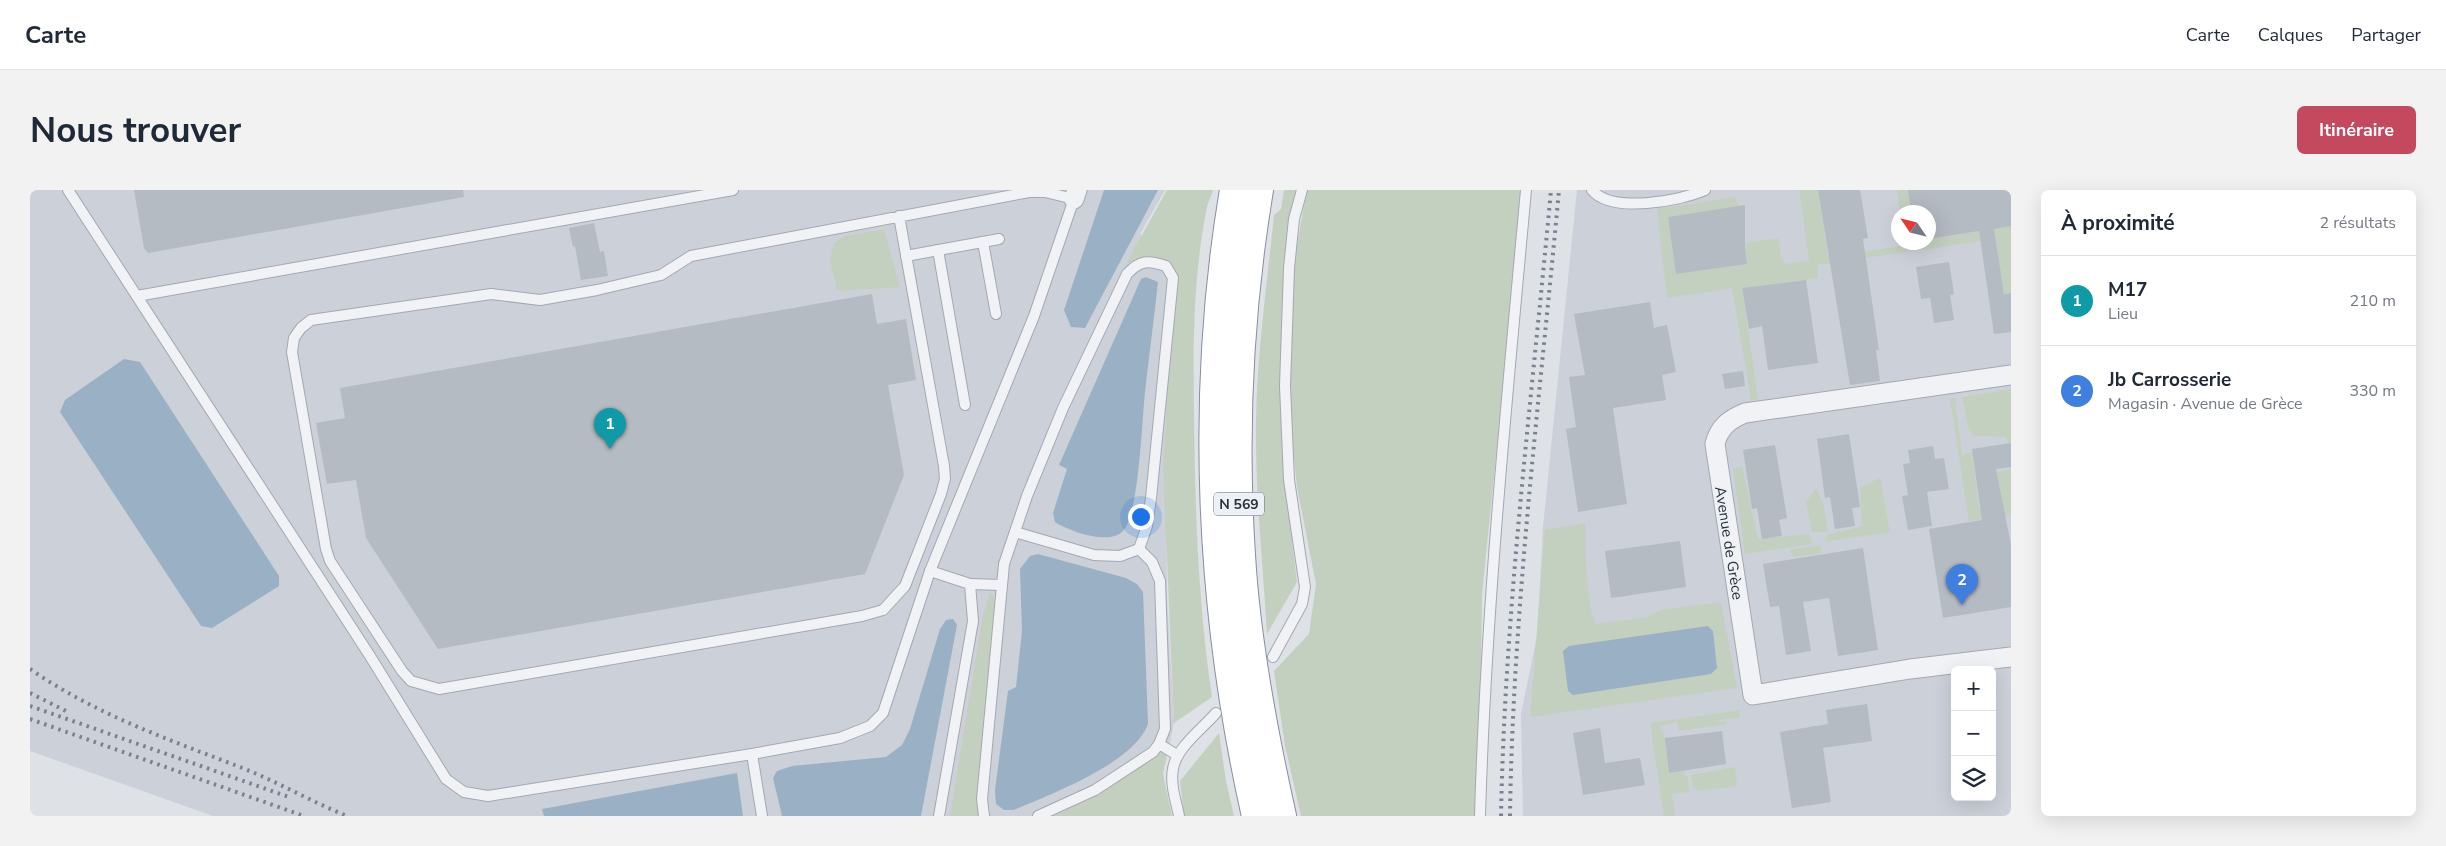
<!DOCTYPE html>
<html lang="fr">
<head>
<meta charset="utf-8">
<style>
  body { margin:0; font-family:"Nunito Sans",sans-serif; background:#f2f2f3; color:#1f2937 }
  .controls { position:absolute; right:15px; bottom:15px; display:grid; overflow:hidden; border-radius:8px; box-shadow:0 5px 20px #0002 }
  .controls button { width:45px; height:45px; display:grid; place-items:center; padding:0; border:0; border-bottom:1px solid #e0e1e3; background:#fff; color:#1f2937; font:25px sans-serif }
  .compass { position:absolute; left:1861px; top:15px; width:45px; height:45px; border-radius:50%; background:#fff; box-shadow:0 5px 20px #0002; rotate:305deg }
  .you { position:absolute; left:1110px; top:326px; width:18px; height:18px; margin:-12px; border:4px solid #fff; border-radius:50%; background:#1a73e8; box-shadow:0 0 0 8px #1a73e833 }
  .badge { display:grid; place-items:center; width:32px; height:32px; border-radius:50%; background:#c5495e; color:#fff; font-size:16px; font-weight:700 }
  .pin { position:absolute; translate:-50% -41px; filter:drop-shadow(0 1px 2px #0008) }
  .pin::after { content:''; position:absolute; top:26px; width:18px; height:15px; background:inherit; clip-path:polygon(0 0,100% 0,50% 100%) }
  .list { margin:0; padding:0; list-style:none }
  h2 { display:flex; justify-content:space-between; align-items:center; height:65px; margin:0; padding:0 20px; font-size:21px }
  h2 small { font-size:16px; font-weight:400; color:#747a83 }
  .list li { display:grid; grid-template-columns:32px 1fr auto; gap:15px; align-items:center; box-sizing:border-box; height:90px; padding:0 20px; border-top:1px solid #e0e1e3 }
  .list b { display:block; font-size:19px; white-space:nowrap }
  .list p { margin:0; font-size:16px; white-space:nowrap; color:#747a83 }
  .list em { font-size:16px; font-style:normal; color:#747a83 }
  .icon { flex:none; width:28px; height:28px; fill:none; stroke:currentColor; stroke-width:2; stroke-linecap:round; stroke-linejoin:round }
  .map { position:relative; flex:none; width:1981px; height:626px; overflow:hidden; border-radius:8px }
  header { display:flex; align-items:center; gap:30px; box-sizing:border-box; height:70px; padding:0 25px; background:#fff; border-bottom:1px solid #e0e1e3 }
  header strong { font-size:24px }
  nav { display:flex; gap:28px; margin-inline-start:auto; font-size:18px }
  .intro { display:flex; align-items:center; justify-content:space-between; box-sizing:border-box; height:120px; padding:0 30px }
  h1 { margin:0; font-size:35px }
  .button { padding:12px 22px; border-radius:8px; background:#c5495e; color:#fff; font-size:18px; font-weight:700 }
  main { display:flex; gap:30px; padding:0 30px }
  aside { flex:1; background:#fff; border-radius:8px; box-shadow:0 5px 20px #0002 }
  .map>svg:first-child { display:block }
  .built { fill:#ccd0d8; fill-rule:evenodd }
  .green { fill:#c4d0bf }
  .water { fill:#9ab0c4 }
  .building { fill:#b5bbc3 }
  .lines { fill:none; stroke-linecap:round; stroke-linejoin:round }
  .lane-casing { stroke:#a4a8b0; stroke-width:12 }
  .street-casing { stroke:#a4a8b0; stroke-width:21 }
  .highway-casing { stroke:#868f9c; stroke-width:30 }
  .lane { stroke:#f0f2f5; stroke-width:10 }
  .street { stroke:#f0f2f5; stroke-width:19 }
  .highway { stroke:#fff; stroke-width:28 }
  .rail { stroke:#78818f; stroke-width:4; stroke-dasharray:2.5 5; stroke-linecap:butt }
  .labels { text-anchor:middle; stroke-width:4; stroke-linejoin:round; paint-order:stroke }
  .shield { fill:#edf0f4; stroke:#636a73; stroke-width:1 }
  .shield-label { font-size:14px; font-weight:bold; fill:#28303c }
  .street-label { font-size:15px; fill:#28303c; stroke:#edf0f4 }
</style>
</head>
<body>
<header>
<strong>Carte</strong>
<nav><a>Carte</a><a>Calques</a><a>Partager</a></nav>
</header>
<div class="intro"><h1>Nous trouver</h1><a class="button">Itinéraire</a></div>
<main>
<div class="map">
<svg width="1981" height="626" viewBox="0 0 1981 626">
  <rect width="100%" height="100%" fill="#dee1e6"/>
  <g class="built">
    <polygon points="0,0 1135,0 1110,44 1157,62 1136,276 1137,407 1144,531 1140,554 1134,563 1119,610 1107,626 183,626 0,561"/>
    <path d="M1547 0H1981V626H1493L1491 524 1507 446 1513 337ZM1868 22H1898V52H1868ZM1925 480H1962V607H1925Z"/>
  </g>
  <g class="green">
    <path d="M1137 0H1183C1182 6 1178 11 1177 17 1163 86 1163 155 1164 224 1165 320 1168 413 1182 507L1144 533 1133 276 1145 87C1130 65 1124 61 1099 73L1097 72Z"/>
    <path d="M1254 0H1267L1259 27 1255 65 1251 171 1254 284 1267 392 1237 444C1233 374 1225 303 1226 232 1227 163 1237 94 1244 25L1251 19Z"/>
    <polygon points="1277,0 1493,0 1452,404 1451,480 1445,626 1271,626 1255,556 1244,481 1279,444 1286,394 1267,297 1259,221 1265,65"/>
    <polygon points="1769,0 1788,0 1798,66 1873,56 1873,53 1898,52 1899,49 1981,36 1981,103 1974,104 1965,49 1787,75 1788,88 1712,98 1728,209 1721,210 1702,98 1637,108 1627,19 1705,7 1709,16 1638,27 1647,84 1717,74 1715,53 1748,48 1752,71 1756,74 1779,70"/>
    <polygon points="1867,0 1878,0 1881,22 1870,22"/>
    <polygon points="854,39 870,97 807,101 800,70 804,53 815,46"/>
    <polygon points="1981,199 1981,253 1978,253 1976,247 1944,246 1939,239 1932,207"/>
    <polygon points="1925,208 1932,265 1942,262 1949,318 1973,316 1967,282 1981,279 1981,325 1939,331 1920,209"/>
    <polygon points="1712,276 1728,349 1779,344 1782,354 1715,364 1703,279"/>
    <polygon points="1850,288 1860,342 1795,352 1797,345 1832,336 1830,297"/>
    <polygon points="1786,298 1793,313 1798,342 1782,342 1776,312"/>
    <path d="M1555 333C1556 366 1555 402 1565 434L1618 427 1630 420 1691 412 1707 498 1500 527 1515 340Z"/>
    <polygon points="1790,355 1792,363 1764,367 1759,360"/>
    <polygon points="960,402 966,411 948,618 949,626 920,626 952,430"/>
    <polygon points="1709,520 1710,528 1688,530 1689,532 1697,531 1697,534 1649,541 1647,532 1630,536 1635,548 1639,583 1655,581 1655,586 1658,586 1659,602 1642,604 1645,626 1634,626 1620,533"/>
    <polygon points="1189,543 1196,591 1204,626 1154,626 1150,591"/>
    <polygon points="1130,562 1137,565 1133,584 1142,626 1017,626 1063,604"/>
    <polygon points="1705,577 1707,596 1667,601 1663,597 1661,585"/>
  </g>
  <g class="water">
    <polygon points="1074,0 1128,0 1055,138 1041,137 1034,120"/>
    <path d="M1116 87 1128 92C1124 129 1119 166 1115 202 1112 229 1109 325 1093 341 1079 356 1039 341 1025 332L1023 323 1037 279 1029 275 1111 89Z"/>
    <polygon points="94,169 110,172 249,386 249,396 182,438 171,436 30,222 35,210"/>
    <path d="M1008 364 1096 388 1107 394 1113 402 1118 534C1104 573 1021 604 984 620H974L966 614 965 600 978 501 986 497 992 441 990 379 1000 366Z"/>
    <polygon points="923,429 927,435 891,626 752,626 743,588 747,581 762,576 856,567 872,555 880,539 910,439 916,430"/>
    <polygon points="1678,436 1683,441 1687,478 1681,484 1543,505 1538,501 1533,461 1539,456"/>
    <polygon points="707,583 713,626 514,626 512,619"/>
  </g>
  <g class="building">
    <polygon points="104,0 433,0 434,7 118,63 114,58"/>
    <polygon points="1788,0 1830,0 1838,48 1833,49 1849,160 1846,160 1850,191 1820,195"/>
    <polygon points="1878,0 1981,0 1981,36 1964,39 1974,104 1981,103 1981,142 1964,144 1949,41 1898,49 1898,22 1881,22"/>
    <polygon points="1715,15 1715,57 1717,74 1646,84 1638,27"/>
    <polygon points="564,33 570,62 574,61 578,86 551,90 545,56 543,57 539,38"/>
    <polygon points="1919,72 1924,104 1920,105 1924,130 1904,133 1900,108 1891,109 1886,77"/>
    <polygon points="1776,90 1788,173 1738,180 1732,136 1719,139 1712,98"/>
    <polygon points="842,104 847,134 876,129 886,190 858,195 874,285 835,384 408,459 336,348 326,290 297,294 286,233 315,228 310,198"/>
    <polygon points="1620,112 1624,138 1637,135 1646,182 1632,185 1636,210 1583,218 1597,314 1548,322 1536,239 1546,237 1539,187 1555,185 1544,124"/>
    <polygon points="1713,181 1715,196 1695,199 1692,184"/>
    <polygon points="1819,244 1830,317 1822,318 1825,336 1805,339 1800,307 1795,308 1787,249"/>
    <polygon points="1981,253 1981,277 1966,279 1981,355 1981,417 1913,428 1899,339 1952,330 1942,259"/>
    <polygon points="1745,255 1757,328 1749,330 1752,346 1732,349 1727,318 1722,319 1713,260"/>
    <polygon points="1903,256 1905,269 1914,268 1919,299 1897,302 1902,336 1878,340 1872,306 1878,305 1873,274 1880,273 1878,260"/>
    <polygon points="1650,351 1656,397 1581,408 1575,361"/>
    <polygon points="1833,358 1848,460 1808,466 1799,408 1773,412 1781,461 1756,465 1749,416 1740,417 1733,374"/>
    <polygon points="1837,514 1842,551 1793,558 1801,612 1762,618 1750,542 1798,534 1796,520"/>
    <polygon points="1570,538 1575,573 1610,568 1615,595 1553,605 1543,543"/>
    <polygon points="1692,541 1696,574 1639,583 1635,548"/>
  </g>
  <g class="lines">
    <defs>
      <g id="lane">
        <polyline points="38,0 340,466 416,589 434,602 458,606 722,564 810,548 840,536 853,523 900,381 1004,126 1044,9 1015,2 999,2 661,66 631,85 567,100 510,110 461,104 281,130 271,138 264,148 262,162 296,359 300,371 372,481 381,491 409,499 832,426 853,420 875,396 911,304 915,289 914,276 869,26"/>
        <path d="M1562 0C1582 24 1650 11 1675 0"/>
        <polyline points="953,52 966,124"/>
        <polyline points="908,60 935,215"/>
        <polyline points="876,66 969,49"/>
        <polyline points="107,106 703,0"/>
        <polyline points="985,342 1064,365 1090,366 1109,359"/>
        <polyline points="900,381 940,394 943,431 909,626"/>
        <polyline points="940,394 972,395"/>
        <polyline points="1243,467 1272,414 1275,397 1259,290 1255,196 1259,78 1264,29 1272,0"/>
        <polyline points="1129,554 1147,565"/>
        <polyline points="722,564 732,626"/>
        <path d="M954 626 952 609 974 374 997 306 1033 218 1097 84C1110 70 1118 70 1136 76L1143 88 1121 308 1117 336 1109 359 1122 372 1130 391 1135 539 1129 554 1123 562 1065 600 1008 626"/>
        <path d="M1149 626C1146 611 1140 594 1143 579 1146 558 1172 539 1186 523"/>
        <path d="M1450 626C1456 417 1477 208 1496 0"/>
      </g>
      <g id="street">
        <polyline points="1044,9 1047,0"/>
        <path d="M1981 185 1715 223C1700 229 1689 237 1685 254L1723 505 1880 479 1981 467"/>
      </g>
      <g id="highway">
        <path d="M1204 0C1169 207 1180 422 1226 626"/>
        <path d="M1229 0C1209 120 1203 243 1211 365 1216 452 1233 541 1252 626"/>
      </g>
    </defs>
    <use href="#lane" class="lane-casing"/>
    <use href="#street" class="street-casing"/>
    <use href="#highway" class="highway-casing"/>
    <use href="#lane" class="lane"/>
    <use href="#street" class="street"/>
    <use href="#highway" class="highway"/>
    <g class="rail">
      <path d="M0 479C65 524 137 549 210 577 246 591 280 611 317 626"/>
      <polyline points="0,503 40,523"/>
      <polyline points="0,516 259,607"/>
      <polyline points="0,529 274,626"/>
      <path d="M1471 626C1475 417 1502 208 1521 0"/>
      <path d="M1480 626C1483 417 1510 208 1529 0"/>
    </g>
  </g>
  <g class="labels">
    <rect class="shield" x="1184" y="302.5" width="50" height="23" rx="4"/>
    <g class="shield-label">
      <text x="1209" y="319">N 569</text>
    </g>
    <g class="street-label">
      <text transform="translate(1699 353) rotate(81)" y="5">Avenue de Grèce</text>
    </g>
  </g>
</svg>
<div class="controls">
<button>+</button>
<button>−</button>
<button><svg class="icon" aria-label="layers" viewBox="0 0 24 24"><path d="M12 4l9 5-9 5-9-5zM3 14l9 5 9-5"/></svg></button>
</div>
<svg class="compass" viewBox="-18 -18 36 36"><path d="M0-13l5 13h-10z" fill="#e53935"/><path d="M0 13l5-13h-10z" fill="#747a83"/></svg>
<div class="you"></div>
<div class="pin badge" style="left:580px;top:259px;background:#0f9aa8">1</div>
<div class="pin badge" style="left:1932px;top:415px;background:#3f7fe0">2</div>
</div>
<aside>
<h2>À proximité<small>2 résultats</small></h2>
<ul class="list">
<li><span class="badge" style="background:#0f9aa8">1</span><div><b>M17</b><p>Lieu</p></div><em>210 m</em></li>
<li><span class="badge" style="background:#3f7fe0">2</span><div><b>Jb Carrosserie</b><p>Magasin · Avenue de Grèce</p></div><em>330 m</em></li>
</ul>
</aside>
</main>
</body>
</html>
